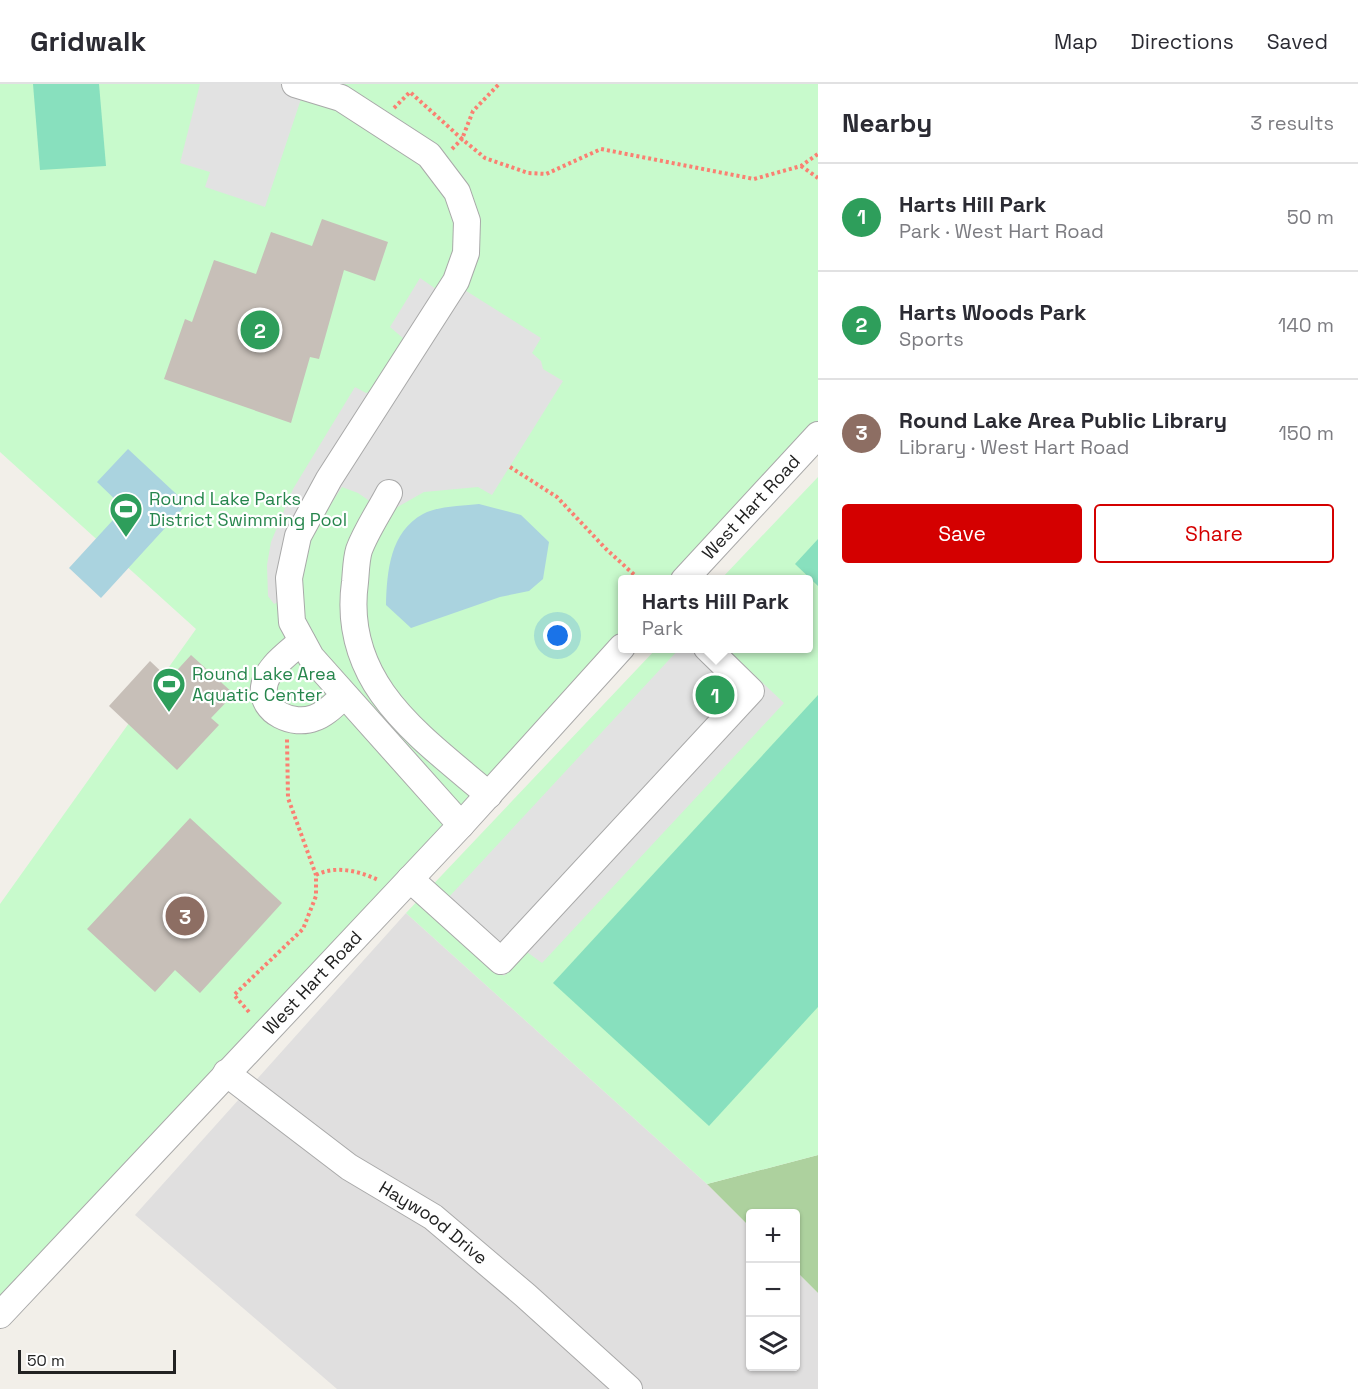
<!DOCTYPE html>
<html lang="en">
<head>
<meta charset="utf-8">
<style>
  body { margin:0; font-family:"Space Grotesk",sans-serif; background:#f2f2f3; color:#2b2b33 }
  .controls { position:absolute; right:18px; bottom:18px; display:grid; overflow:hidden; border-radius:6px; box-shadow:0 2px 4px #0004 }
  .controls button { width:54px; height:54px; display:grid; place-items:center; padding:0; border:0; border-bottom:2px solid #e1e1e2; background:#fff; color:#2b2b33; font:30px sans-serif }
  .scale { position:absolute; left:18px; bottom:15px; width:158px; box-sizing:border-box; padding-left:6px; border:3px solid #222; border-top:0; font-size:16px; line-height:21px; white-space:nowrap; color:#222; -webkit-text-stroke:4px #fff; paint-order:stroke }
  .you { position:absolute; left:558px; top:552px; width:21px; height:21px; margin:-15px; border:4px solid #fff; border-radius:50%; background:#1a73e8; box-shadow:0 0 0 9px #1a73e833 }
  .badge { display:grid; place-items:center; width:39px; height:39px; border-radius:50%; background:#d40000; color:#fff; font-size:20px; font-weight:700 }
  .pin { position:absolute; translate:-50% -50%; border:3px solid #fff; box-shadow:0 2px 6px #0006 }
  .popup { position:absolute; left:618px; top:491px; width:195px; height:78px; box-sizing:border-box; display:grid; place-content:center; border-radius:6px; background:#fff; filter:drop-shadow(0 2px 4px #0005); font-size:20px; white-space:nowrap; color:#7c7c81 }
  .popup b { font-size:22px; color:#2b2b33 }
  .popup::after { content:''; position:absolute; left:50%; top:100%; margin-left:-12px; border:12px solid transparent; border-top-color:#fff }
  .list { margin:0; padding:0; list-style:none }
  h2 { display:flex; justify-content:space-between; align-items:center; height:78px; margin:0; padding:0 24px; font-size:26px }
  h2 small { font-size:20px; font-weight:400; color:#7c7c81 }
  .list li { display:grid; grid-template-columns:39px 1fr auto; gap:18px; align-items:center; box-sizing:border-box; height:108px; padding:0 24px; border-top:2px solid #e1e1e2 }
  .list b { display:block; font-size:22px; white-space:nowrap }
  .list p { margin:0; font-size:20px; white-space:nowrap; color:#7c7c81 }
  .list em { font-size:20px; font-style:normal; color:#7c7c81 }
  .actions { display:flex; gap:12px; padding:18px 24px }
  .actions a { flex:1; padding:14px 0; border:2px solid #d40000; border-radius:6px; text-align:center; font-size:21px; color:#d40000 }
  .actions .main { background:#d40000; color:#fff }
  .icon { flex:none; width:33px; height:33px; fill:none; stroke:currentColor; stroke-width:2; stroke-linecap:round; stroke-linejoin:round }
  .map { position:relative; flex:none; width:818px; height:1305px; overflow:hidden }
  header { display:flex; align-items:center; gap:36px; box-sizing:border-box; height:84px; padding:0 30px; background:#fff; border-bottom:2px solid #e1e1e2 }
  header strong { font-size:28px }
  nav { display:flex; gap:33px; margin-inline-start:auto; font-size:21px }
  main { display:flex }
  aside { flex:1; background:#fff }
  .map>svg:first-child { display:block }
  .residential { fill:#e0dfdf }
  .forest { fill:#add19e }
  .park { fill:#c8facc }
  .pitch { fill:#88e0be }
  .parking { fill:#e2e2e2 }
  .water { fill:#aad3df }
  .building { fill:#c7bfb8 }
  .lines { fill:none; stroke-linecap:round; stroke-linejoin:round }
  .minor-casing { stroke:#a9a9a9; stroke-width:28 }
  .path { stroke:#fa8072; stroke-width:4; stroke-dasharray:3 3; stroke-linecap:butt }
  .minor { stroke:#fff; stroke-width:26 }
  .labels { text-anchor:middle; stroke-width:4.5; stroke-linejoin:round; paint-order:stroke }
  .leisure-label { font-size:18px; fill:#27864d; stroke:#fff; text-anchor:start }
  .street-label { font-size:18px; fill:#222; stroke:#fff }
</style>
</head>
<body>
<header>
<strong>Gridwalk</strong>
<nav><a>Map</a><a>Directions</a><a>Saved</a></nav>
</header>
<main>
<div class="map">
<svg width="818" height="1305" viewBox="0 0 818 1305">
  <rect width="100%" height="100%" fill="#f2efe9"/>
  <polygon class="residential" points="406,829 707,1100 750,1143 750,1282 796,1282 796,1187 818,1209 818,1305 337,1305 135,1131"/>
  <polygon class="forest" points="818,1071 818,1209 796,1187 796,1130 750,1130 750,1143 707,1100"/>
  <g class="park">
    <polygon points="0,0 818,0 818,355 687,495 622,496 622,564 0,1231 0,820 196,545 0,368"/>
    <polygon points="818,393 818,1071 707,1100 406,829 656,565 808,564 808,496 721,495"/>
  </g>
  <g class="pitch">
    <polygon points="33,0 99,0 106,82 40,86"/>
    <polygon points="818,455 818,502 795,480"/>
    <polygon points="818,611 818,923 709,1042 553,899"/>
  </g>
  <g class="parking">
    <polygon points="200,0 306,0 265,123 205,103 210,88 180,79"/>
    <polygon points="444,193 541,254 532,269 541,277 543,285 563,297 492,411 478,403 424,408 387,429 358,409 342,403 306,458 299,508 274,520 268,512 267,481 271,458 293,405 355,303 366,309 372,307 404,255 390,243 420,194 436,205"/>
    <polygon points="679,565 727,565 784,619 542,879 527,868 504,892 435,828"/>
  </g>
  <g class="water">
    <polygon points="128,365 187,420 101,514 69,484 124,424 97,398"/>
    <path d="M479 420 521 431 549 458 543 495 529 507 500 513 411 544 386 521C387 487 390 448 423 430 437 422 463 422 479 420Z"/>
  </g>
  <g class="building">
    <polygon points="322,135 388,158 375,197 344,186 319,275 310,273 291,339 164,295 185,235 192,238 214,176 256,190 271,148 312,162"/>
    <polygon points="191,571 234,610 211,634 219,641 177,686 109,622 150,577 169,595"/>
    <polygon points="190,734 282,819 200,909 175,886 155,908 87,845"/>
  </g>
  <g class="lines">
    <defs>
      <g id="minor">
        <polyline points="295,0 341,14 429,71 457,108 467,137 466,169 456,197 329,395 298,452 289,494 292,538 311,573 461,741"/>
        <path d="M389 409C379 428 366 447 359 466 356 476 356 488 355 498 341 600 420 652 489 711"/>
        <path id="s1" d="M684 496 818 351"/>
        <path d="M302 557C289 569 266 584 264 603 261 629 294 642 314 634 325 631 336 619 344 612"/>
        <polyline points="410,795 501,877 751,607 707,564"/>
        <path id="s2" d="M226 989 349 1083 433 1133 525 1211 629 1305"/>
        <path id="s3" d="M0 1231 461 741 622 563"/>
      </g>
    </defs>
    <use href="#minor" class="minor-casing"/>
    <g class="path">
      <polyline points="394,24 410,8 462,55 473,27 499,0"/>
      <polyline points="452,65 462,55 485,74 528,89 546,90 601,65 754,95 801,82 818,70"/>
      <polyline points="801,82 818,94"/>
      <polyline points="510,383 557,413 606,465 640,496"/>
      <path d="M316 791C336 781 359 787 378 796"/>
      <polyline points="249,928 234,911 303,845 316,812 316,791 288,714 287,655"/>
    </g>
    <use href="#minor" class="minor"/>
  </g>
  <defs>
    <symbol id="stadium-pin" viewBox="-11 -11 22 30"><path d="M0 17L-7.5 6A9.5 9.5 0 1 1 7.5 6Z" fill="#2e9e5b" stroke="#fff"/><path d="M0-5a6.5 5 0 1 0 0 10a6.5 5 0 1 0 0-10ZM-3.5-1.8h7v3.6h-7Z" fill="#fff"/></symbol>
  </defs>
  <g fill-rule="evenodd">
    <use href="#stadium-pin" x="107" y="406" width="38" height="52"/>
    <use href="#stadium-pin" x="150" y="581" width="38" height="52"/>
  </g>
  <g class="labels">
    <g class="leisure-label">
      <text x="149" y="421">Round Lake Parks<tspan x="149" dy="21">District Swimming Pool</tspan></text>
      <text x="192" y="596">Round Lake Area<tspan x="192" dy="21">Aquatic Center</tspan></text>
    </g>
    <g class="street-label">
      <text dy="6" stroke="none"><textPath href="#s1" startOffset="99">West Hart Road</textPath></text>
      <text dy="6" stroke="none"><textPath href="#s3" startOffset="456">West Hart Road</textPath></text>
      <text dy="6" stroke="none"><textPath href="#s2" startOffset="256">Haywood Drive</textPath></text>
    </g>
  </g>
</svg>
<div class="controls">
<button>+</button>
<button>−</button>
<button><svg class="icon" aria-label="layers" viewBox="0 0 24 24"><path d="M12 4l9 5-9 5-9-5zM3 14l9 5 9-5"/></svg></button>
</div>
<div class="scale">50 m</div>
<div class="you"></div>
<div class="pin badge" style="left:715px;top:611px;background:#2e9e5b">1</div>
<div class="popup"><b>Harts Hill Park</b>Park</div>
<div class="pin badge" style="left:260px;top:246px;background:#2e9e5b">2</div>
<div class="pin badge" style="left:185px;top:832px;background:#8d6e63">3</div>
</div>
<aside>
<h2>Nearby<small>3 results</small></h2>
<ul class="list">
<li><span class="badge" style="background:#2e9e5b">1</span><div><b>Harts Hill Park</b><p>Park · West Hart Road</p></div><em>50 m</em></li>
<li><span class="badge" style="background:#2e9e5b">2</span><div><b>Harts Woods Park</b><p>Sports</p></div><em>140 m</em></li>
<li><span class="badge" style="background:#8d6e63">3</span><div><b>Round Lake Area Public Library</b><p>Library · West Hart Road</p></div><em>150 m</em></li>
</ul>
<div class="actions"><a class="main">Save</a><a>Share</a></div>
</aside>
</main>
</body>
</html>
